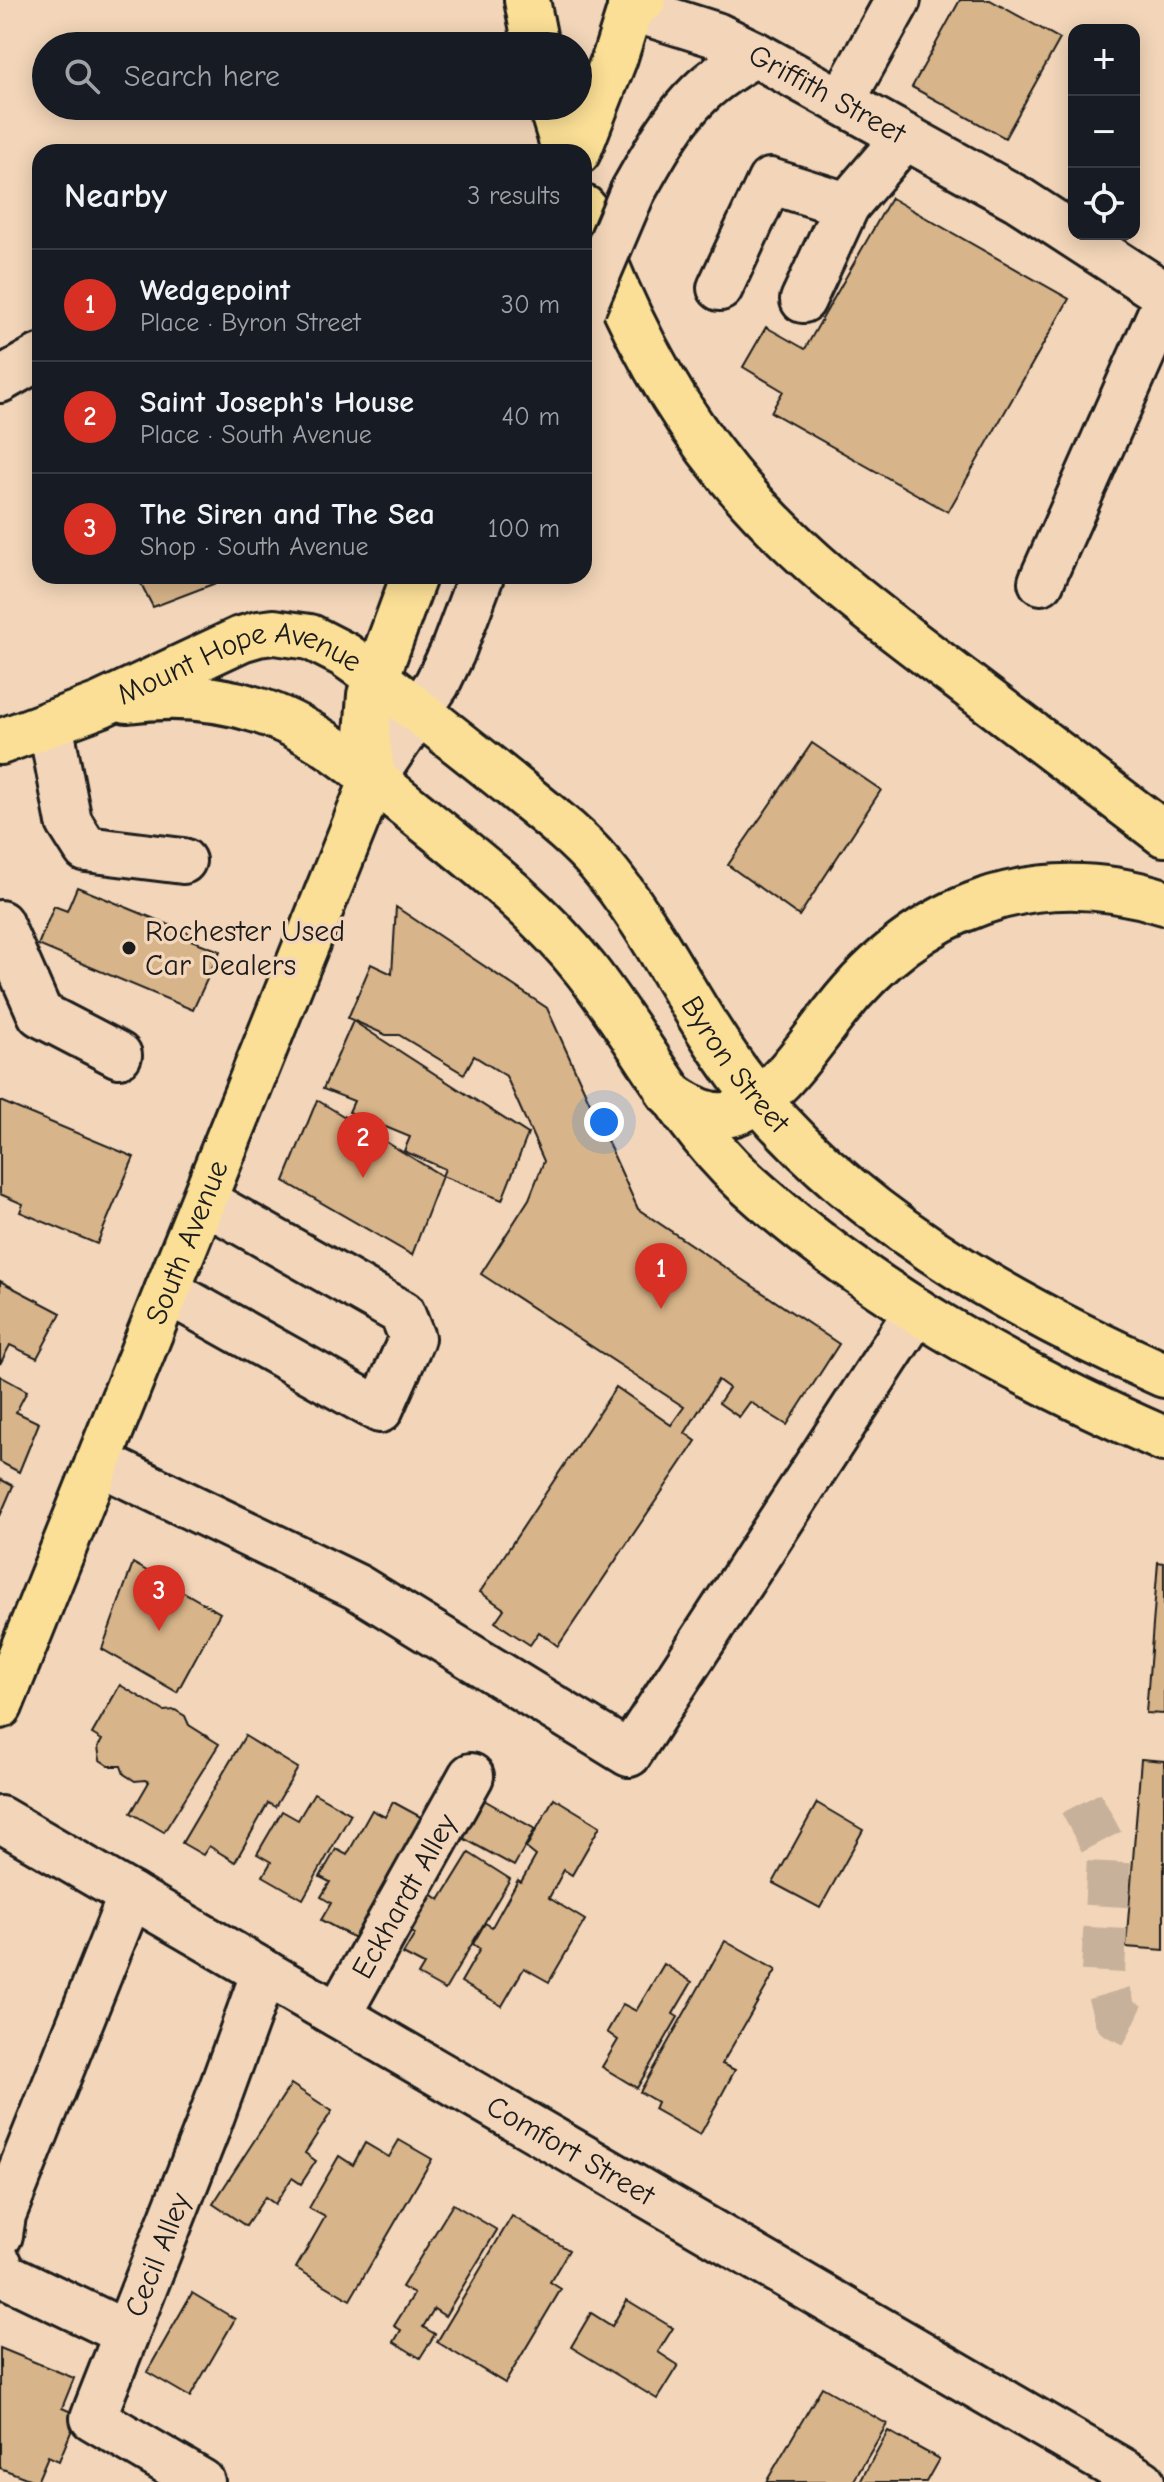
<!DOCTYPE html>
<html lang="en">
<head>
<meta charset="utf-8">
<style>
  body { margin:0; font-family:"Comic Neue",sans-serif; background:#242831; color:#f1f3f6 }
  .controls { position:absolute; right:24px; top:24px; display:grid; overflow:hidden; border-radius:16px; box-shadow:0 4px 20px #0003 }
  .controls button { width:72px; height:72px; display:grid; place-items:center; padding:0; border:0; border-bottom:2px solid #363941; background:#171b24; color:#f1f3f6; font:40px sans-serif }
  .you { position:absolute; left:604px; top:1122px; width:28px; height:28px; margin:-20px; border:6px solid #fff; border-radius:50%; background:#1a73e8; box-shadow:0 0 0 12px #1a73e833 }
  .badge { display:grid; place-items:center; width:52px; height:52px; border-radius:50%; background:#d93025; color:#fff; font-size:26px; font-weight:700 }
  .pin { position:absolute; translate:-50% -66px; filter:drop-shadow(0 2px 4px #0008) }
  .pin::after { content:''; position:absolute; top:42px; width:28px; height:24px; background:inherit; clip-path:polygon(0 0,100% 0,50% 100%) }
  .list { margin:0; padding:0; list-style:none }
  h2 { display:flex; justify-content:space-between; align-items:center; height:104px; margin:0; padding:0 32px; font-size:34px }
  h2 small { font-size:26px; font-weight:400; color:#9ea1a6 }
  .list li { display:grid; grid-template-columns:52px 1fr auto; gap:24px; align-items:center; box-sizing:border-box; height:112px; padding:0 32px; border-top:2px solid #363941 }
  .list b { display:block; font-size:30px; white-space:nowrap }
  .list p { margin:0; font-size:26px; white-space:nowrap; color:#9ea1a6 }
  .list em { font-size:26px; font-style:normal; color:#9ea1a6 }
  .icon { flex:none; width:44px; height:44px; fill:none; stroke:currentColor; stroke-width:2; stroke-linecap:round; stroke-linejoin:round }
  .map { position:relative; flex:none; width:1164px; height:2482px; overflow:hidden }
  .search { position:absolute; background:#171b24; box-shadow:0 4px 20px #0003; left:32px; top:32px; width:560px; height:88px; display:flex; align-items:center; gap:20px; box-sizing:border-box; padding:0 28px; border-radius:44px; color:#9ea1a6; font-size:30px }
  .panel { position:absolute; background:#171b24; box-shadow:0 4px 20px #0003; left:32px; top:144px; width:560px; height:440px; border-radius:24px }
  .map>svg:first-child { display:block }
  .building { fill:#d7b489; stroke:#1c1c1c; stroke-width:2 }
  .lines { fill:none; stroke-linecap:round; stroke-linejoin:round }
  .minor-tunnel { stroke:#c8b19a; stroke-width:44; stroke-dasharray:44 22; stroke-linecap:butt }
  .minor-casing { stroke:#1c1c1c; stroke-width:50 }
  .major-casing { stroke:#1c1c1c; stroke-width:50 }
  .highway-casing { stroke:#1c1c1c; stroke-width:50 }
  .minor { stroke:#f3d6b9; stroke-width:44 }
  .major { stroke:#fbdf96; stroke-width:44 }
  .highway { stroke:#fbdf96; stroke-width:44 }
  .minor-bridge-casing { stroke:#1c1c1c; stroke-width:50; stroke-linecap:butt }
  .minor-bridge { stroke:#f3d6b9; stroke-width:44 }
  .poi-dot { fill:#1c1c1c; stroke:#f3d6b9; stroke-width:3 }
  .labels { text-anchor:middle; stroke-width:7; stroke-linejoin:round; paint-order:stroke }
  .street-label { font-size:30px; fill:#1c1c1c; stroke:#f3d6b9 }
  .poi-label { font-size:30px; fill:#1c1c1c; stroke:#f3d6b9; text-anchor:start }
</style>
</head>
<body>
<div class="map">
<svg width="1164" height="2482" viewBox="0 0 1164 2482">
  <rect width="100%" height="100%" fill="#f3d6b9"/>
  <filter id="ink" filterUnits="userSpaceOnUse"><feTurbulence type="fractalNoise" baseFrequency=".0125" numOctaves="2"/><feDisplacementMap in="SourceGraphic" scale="16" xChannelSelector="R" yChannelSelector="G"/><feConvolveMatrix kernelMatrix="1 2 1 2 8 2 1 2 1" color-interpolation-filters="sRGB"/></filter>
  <g filter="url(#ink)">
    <g class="building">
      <polygon points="960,0 990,0 1060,39 1005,138 912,87"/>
      <polygon points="891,198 1069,299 948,512 771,412 783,391 743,367 766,327 805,349"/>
      <polygon points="137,576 234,576 153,607"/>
      <polygon points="812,743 881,790 799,916 728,865"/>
      <polygon points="77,887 191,934 191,940 220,951 193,1010 38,945 54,906 67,911"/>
      <polygon points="396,907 547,1008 638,1209 839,1344 787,1425 750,1402 739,1417 719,1403 729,1388 718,1380 685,1433 696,1441 558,1646 539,1632 530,1645 495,1622 504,1609 480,1592 616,1387 671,1425 684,1407 481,1274 529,1199 544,1161 506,1076 474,1056 464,1074 399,1035 386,1035 348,1018 371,964 392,974"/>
      <polygon points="353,1021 528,1134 502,1200 442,1176 445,1169 404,1151 410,1137 349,1112 354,1101 323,1089"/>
      <polygon points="317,1100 442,1176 412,1255 284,1181"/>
      <polygon points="0,1101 134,1157 97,1244 20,1212 23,1204 0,1194"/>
      <polygon points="0,1281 61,1313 37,1358 10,1345 0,1364"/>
      <polygon points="0,1376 27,1391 16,1412 39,1423 19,1472 0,1462"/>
      <polygon points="0,1479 13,1486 0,1516"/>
      <polygon points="1158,1562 1164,1563 1164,1714 1146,1713"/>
      <polygon points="133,1563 220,1613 177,1692 102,1649"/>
      <polygon points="120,1685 164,1711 175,1710 185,1716 189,1725 219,1744 164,1832 131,1813 149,1782 145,1780 135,1781 124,1774 121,1766 109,1766 100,1760 98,1747 102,1740 92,1734"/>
      <polygon points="245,1736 298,1768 275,1807 268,1803 235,1862 209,1846 203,1855 182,1843"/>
      <polygon points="1141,1759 1164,1761 1164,1950 1126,1947"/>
      <polygon points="314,1793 351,1814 303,1899 263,1876 271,1862 257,1854 282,1811 298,1820"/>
      <polygon points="554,1798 600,1826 572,1875 564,1870 549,1898 585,1920 549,1982 524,1968 502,2006 461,1982 480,1949 473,1944 485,1923 492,1927 518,1880 521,1882 536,1856 526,1848"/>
      <polygon points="484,1800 535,1829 514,1866 463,1838"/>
      <polygon points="393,1802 428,1821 360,1941 321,1920 331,1903 321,1897 330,1882 320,1877 336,1849 347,1855 372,1810 385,1817"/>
      <polygon points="817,1803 863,1830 820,1908 773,1883"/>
      <polygon points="469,1853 510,1879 445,1990 418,1975 424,1965 403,1954 415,1934 405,1928 427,1891 440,1900"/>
      <polygon points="725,1941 776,1970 722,2064 735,2070 700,2135 654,2109 657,2102 640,2092"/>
      <polygon points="664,1964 692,1982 673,2014 678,2017 637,2088 602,2067 618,2040 607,2032 623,2004 636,2011"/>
      <polygon points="291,2084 332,2111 305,2153 316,2161 301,2184 292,2178 275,2204 265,2197 246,2226 213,2204"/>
      <polygon points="399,2140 432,2159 350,2300 296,2268 325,2217 309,2208 339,2156 353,2165 365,2143 389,2157"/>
      <polygon points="453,2204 497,2230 445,2316 434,2309 423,2327 435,2334 420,2358 394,2342 401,2330 394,2326 414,2294 402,2287"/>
      <polygon points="512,2216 569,2250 550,2282 561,2289 505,2383 437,2342"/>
      <polygon points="192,2293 235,2319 190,2397 147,2372"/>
      <polygon points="627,2300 673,2328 658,2352 678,2365 657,2399 571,2347 591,2313 612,2326"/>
      <polygon points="0,2348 74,2378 62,2408 78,2415 59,2461 48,2456 37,2482 0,2468"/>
      <polygon points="822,2387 887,2424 853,2482 766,2482"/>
      <polygon points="888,2431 939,2459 926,2482 860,2482"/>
    </g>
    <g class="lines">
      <polyline class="minor-tunnel" points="1081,1803 1109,1856 1103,1972 1116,2017 1139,2028"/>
      <defs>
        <g id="minor">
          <path id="s1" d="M630 8 716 35 755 54 1018 199 1164 294"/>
          <polyline points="842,101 898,0"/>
          <path d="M633 191C652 158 671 121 699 94 715 78 735 66 755 54"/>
          <polyline points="720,288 770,181 847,205 905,137"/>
          <polyline points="803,300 847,205"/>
          <polyline points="0,380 40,357"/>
          <polyline points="1041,582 1164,305"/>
          <polyline points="50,723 69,822 86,849 183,861"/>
          <polyline points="373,779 437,684 452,653 481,576"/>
          <polyline points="0,923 40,1014 119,1055"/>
          <polyline points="167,1291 380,1410 412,1338 402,1313 204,1201"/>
          <polyline points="98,1462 357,1587 629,1754 917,1311"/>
          <path id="s2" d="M0 1819 1142 2482"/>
          <path id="s3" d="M338 2015 471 1776"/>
          <polyline points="0,2235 3,2215 131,1895"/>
          <polyline points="0,2265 3,2274 126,2333"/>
          <path id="s4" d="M202 2482 93 2418 207 2129 264 1972"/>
        </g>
        <g id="major">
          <polyline points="578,152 615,57 633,0"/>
          <path d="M127 700C170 694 216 697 257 710 316 728 365 773 412 810 474 860 536 907 586 970 641 1040 678 1119 744 1181 867 1293 1013 1373 1164 1439"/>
          <path id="s5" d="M0 742 100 705 241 639 258 634 274 632 310 637 345 655 362 667C411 705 460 744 509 783 540 809 573 833 599 863 655 928 688 1007 739 1075 843 1212 1008 1306 1164 1375"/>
          <path id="s6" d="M0 1706 373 779 367 735 370 695 414 576"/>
        </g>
        <g id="highway">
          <polyline points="527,0 536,46"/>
          <polyline points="630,8 643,0"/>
          <polyline points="551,106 565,152"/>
          <path d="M584 208C618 302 663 395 727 473 791 552 871 612 952 673 1022 727 1093 780 1164 834"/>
          <path d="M668 1092C688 1106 709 1121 735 1113 774 1100 811 1042 836 1011 918 906 1035 861 1164 902"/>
        </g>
      </defs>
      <use href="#minor" class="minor-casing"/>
      <use href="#major" class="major-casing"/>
      <use href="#highway" class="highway-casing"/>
      <use href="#minor" class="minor"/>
      <use href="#major" class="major"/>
      <use href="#highway" class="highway"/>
      <defs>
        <polyline id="minor-bridge" points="584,306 633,191"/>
      </defs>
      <use href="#minor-bridge" class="minor-bridge-casing"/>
      <use href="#minor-bridge" class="minor-bridge"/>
    </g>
  </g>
  <circle class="poi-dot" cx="129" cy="948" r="8"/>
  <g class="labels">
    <g class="street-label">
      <text dy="10" stroke="none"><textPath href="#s1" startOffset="216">Griffith Street</textPath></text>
      <text dy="10" stroke="none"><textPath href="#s5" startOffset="258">Mount Hope Avenue</textPath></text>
      <text dy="10" stroke="none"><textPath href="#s5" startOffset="944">Byron Street</textPath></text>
      <text dy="10" stroke="none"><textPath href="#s6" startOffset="500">South Avenue</textPath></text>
      <text dy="10" stroke="none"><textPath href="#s3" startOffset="136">Eckhardt Alley</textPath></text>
      <text dy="10" stroke="none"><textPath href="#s2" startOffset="660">Comfort Street</textPath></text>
      <text dy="10" stroke="none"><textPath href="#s4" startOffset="302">Cecil Alley</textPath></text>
    </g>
    <g class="poi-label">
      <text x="145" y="941">Rochester Used<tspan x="145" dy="34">Car Dealers</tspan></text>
    </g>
  </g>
</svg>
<div class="controls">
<button>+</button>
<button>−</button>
<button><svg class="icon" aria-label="locate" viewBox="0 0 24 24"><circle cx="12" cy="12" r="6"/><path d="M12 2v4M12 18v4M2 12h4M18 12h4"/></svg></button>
</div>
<div class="you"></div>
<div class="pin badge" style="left:661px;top:1309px">1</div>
<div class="pin badge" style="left:363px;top:1178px">2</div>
<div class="pin badge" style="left:159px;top:1631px">3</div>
<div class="search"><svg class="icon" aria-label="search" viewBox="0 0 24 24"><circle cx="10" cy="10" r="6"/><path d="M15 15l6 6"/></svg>Search here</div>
<section class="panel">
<h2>Nearby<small>3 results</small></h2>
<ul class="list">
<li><span class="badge">1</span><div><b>Wedgepoint</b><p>Place · Byron Street</p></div><em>30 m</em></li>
<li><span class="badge">2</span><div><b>Saint Joseph's House</b><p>Place · South Avenue</p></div><em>40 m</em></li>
<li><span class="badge">3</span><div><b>The Siren and The Sea</b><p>Shop · South Avenue</p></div><em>100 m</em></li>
</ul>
</section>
</div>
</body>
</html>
